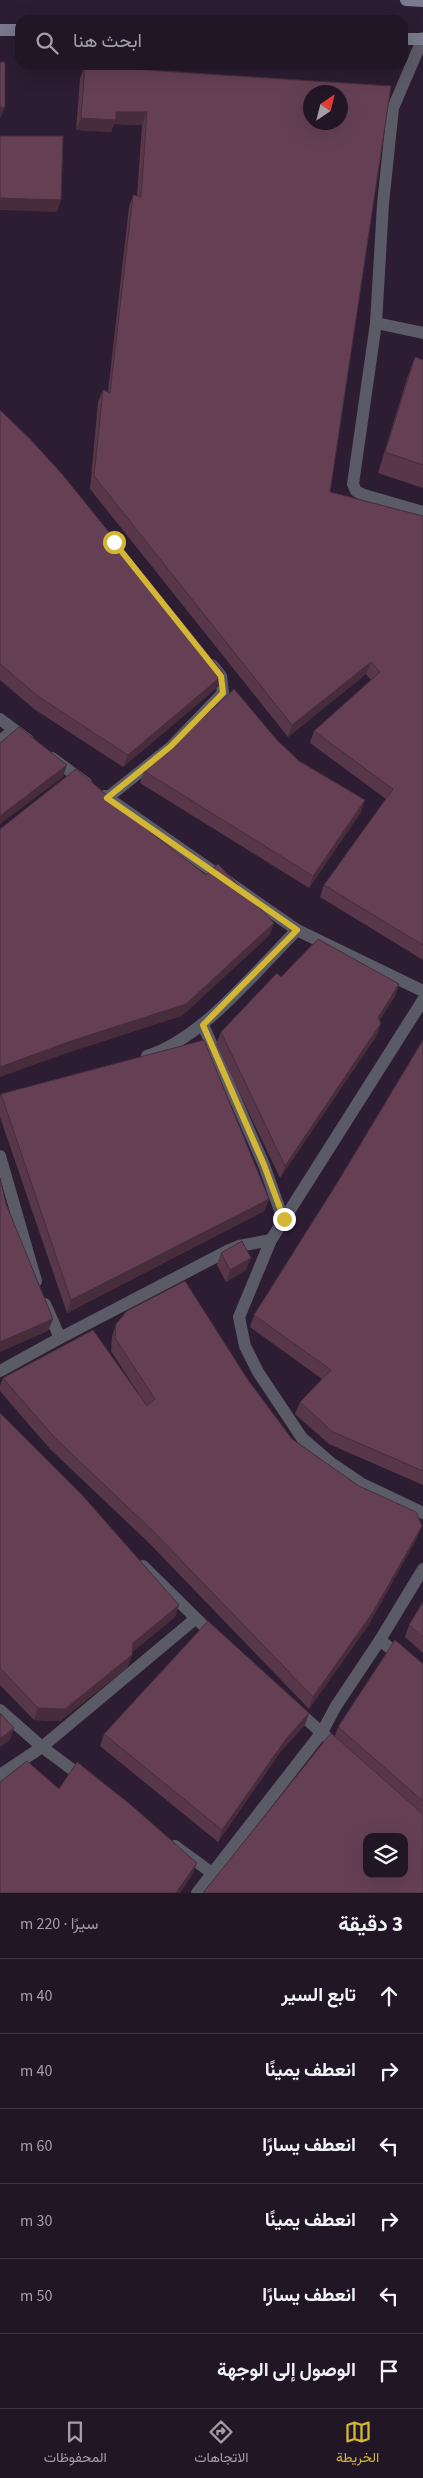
<!DOCTYPE html>
<html lang="ar">
<head>
<meta charset="utf-8">
<style>
  body { margin:0; font-family:"Source Sans 3",Vazirmatn,sans-serif; background:#291f2e; color:#f1f3f6; direction:rtl }
  .controls { position:absolute; right:15px; bottom:15px; display:grid; overflow:hidden; border-radius:10px; box-shadow:0 5px 20px #0002 }
  .controls button { width:45px; height:45px; display:grid; place-items:center; padding:0; border:0; border-bottom:1px solid #3e3543; background:#211626; color:#f1f3f6; font:25px sans-serif }
  .compass { position:absolute; left:303px; top:85px; width:45px; height:45px; border-radius:50%; background:#211626; box-shadow:0 5px 20px #0002; rotate:35deg }
  .stop { position:absolute; width:15px; height:15px; margin:-11px; border:4px solid #d4b635; border-radius:50%; background:#fff }
  .stop.end { background:#d4b635; border-color:#fff; box-shadow:0 1px 5px #0008 }
  .list { margin:0; padding:0; list-style:none }
  h2 { display:flex; justify-content:space-between; align-items:center; height:65px; margin:0; padding:0 20px; font-size:21px }
  h2 small { font-size:16px; font-weight:400; color:#a29fa7 }
  .list li { display:grid; grid-template-columns:32px 1fr auto; gap:15px; align-items:center; box-sizing:border-box; height:75px; padding:0 20px; border-top:1px solid #3e3543 }
  .list b { display:block; font-size:19px; white-space:nowrap }
  .list em { font-size:16px; font-style:normal; color:#a29fa7 }
  .icon { flex:none; width:28px; height:28px; fill:none; stroke:currentColor; stroke-width:2; stroke-linecap:round; stroke-linejoin:round }
  .map { position:relative; flex:none; width:423px; height:1893px; overflow:hidden; direction:ltr }
  .search { position:absolute; background:#211626; box-shadow:0 5px 20px #0002; left:15px; right:15px; top:15px; height:55px; display:flex; align-items:center; gap:12px; box-sizing:border-box; padding:0 18px; border-radius:15px; color:#a29fa7; font-size:19px }
  .sheet { height:515px; background:#211626 }
  nav { display:flex; justify-content:space-around; align-items:center; box-sizing:border-box; height:70px; border-top:1px solid #3e3543; background:#211626; font-size:14px; color:#a29fa7 }
  nav a { display:grid; justify-items:center; gap:2px }
  nav .on { color:#d4b635 }
  .map>svg:first-child { display:block }
  .lines { fill:none; stroke-linecap:round; stroke-linejoin:round }
  .street { stroke:#5b5a67; stroke-width:12 }
  .secondary { stroke:#7a798d; stroke-width:12 }
  .wall { fill:#573749 }
  .shaded-wall { fill:#472d3c }
  .building { fill:#654055; stroke:#472d3c; fill-rule:evenodd }
  .route { stroke:#d4b635; stroke-width:6 }
</style>
</head>
<body>
<div class="map">
<svg width="423" height="1893" viewBox="0 0 423 1893">
  <rect width="100%" height="100%" fill="#2c1d32"/>
  <g class="lines">
    <g class="street">
      <polyline points="423,38 393,108 383,204 376,323 353,484 356,491 364,495 423,512"/>
      <polyline points="376,323 423,333"/>
      <polyline points="0,719 28,740"/>
      <polyline points="0,741 14,730"/>
      <polyline points="52,758 86,783"/>
      <polyline points="105,796 297,930"/>
      <polyline points="107,798 171,747 223,693 221,676 212,665"/>
      <polyline points="423,1000 271,1240 239,1317 245,1346 258,1372 302,1438 331,1463 362,1484 423,1513"/>
      <polyline points="203,1025 264,1165 283,1219"/>
      <path d="M147 1056C202 1039 256 971 297 930L423 991"/>
      <polyline points="0,1156 36,1281"/>
      <polyline points="60,1338 229,1250 239,1246 271,1240"/>
      <polyline points="0,1371 60,1338 45,1304"/>
      <polyline points="143,1566 216,1638"/>
      <polyline points="380,1640 423,1675"/>
      <polyline points="294,1708 339,1748"/>
      <polyline points="0,1710 42,1747 85,1779"/>
      <polyline points="0,1775 42,1747 195,1619"/>
      <polyline points="175,1846 212,1873"/>
      <polyline points="197,1893 322,1732 336,1706 380,1640 423,1569"/>
    </g>
    <g class="secondary">
      <polyline points="406,0 423,1"/>
      <polyline points="0,30 20,30"/>
      <polyline points="403,39 423,39"/>
    </g>
  </g>
  <g class="wall">
    <polygon points="85,66 391,86 330,492 423,516 423,960 320,897 324,885 386,799 310,743 314,731 371,680 366,674 288,737 90,489 98,402 103,390 108,392 129,207 133,195 137,196 142,125 114,124 111,132 76,130 80,78"/>
    <polygon points="415,357 423,360 423,488 378,473 407,378"/>
    <polygon points="0,410 224,674 219,686 123,767 34,709 0,680"/>
    <polygon points="277,740 299,761 361,812 309,888 140,783 144,771"/>
    <polygon points="281,977 399,984 395,996 379,1021 381,1023 377,1035 280,1178 216,1044 221,1032"/>
    <polygon points="423,1040 423,1485 329,1444 295,1414 300,1402 322,1379 250,1327 254,1315 339,1180"/>
    <polygon points="1,1094 269,1199 264,1211 67,1313 0,1117 0,1096"/>
    <polygon points="221,1253 246,1270 226,1282 217,1265"/>
    <polygon points="116,1324 248,1380 292,1439 417,1538 369,1624 309,1709 149,1543 50,1449 0,1391 0,1386 3,1378 146,1405 111,1351 112,1336"/>
    <polygon points="0,1413 179,1605 175,1617 132,1652 132,1655 127,1668 60,1721 34,1720 0,1685"/>
    <polygon points="423,1602 423,1653 405,1637 409,1625"/>
    <polygon points="423,1664 423,1893 335,1736 338,1727"/>
    <polygon points="305,1725 281,1751 218,1842 100,1746 104,1734"/>
  </g>
  <g class="shaded-wall">
    <polygon points="0,107 5,107 0,119"/>
    <polygon points="116,112 147,112 142,125 114,124 111,132 76,130 81,118"/>
    <polygon points="0,198 61,200 57,212 0,210"/>
    <polygon points="371,662 366,674 288,737 292,725"/>
    <polygon points="224,674 219,686 123,767 128,755"/>
    <polygon points="67,765 63,777 0,824 0,816"/>
    <polygon points="365,800 361,812 309,888 313,876"/>
    <polygon points="274,923 270,935 182,1016 67,1053 0,1077 0,1067 71,1041"/>
    <polygon points="399,984 395,996 373,1030 378,1018"/>
    <polygon points="381,1023 377,1035 280,1178 285,1166"/>
    <polygon points="269,1199 264,1211 67,1313 71,1300"/>
    <polygon points="251,1258 246,1270 226,1282 230,1270"/>
    <polygon points="53,1319 48,1331 0,1352 0,1342"/>
    <polygon points="422,1526 417,1538 369,1624 309,1709 313,1697"/>
    <polygon points="179,1605 175,1617 129,1655 133,1643"/>
    <polygon points="132,1655 127,1668 60,1721 34,1720 38,1708"/>
    <polygon points="309,1713 305,1725 281,1751 218,1842 222,1830 286,1739"/>
    <polygon points="14,1728 10,1740 0,1747 0,1739"/>
    <polygon points="197,1863 192,1875 180,1893 176,1893"/>
  </g>
  <g class="building">
    <rect x="0" y="62" width="5" height="45"/>
    <path d="M85 66 391 86 330 492 423 516V945L324 885 393 789 314 731 380 672 371 662 292 725 94 476 103 390 110 393 133 195 141 197 147 112H116V120L81 118ZM310 92H340V122H310Z"/>
    <polygon points="0,136 63,136 61,200 0,198"/>
    <polygon points="415,357 423,360 423,465 385,452"/>
    <polygon points="0,410 30,439 62,474 224,674 128,755 39,697 0,664"/>
    <polygon points="234,689 277,740 299,761 365,800 313,876 144,771"/>
    <polygon points="19,727 67,765 0,816 0,743"/>
    <polygon points="76,769 149,831 206,875 218,864 274,923 186,1004 71,1041 0,1067 0,829"/>
    <polygon points="318,939 399,984 378,1018 381,1023 285,1166 221,1032 277,973 281,977"/>
    <polygon points="204,1040 269,1199 71,1300 1,1094"/>
    <polygon points="423,1040 423,1471 333,1432 300,1402 331,1370 254,1315 339,1180"/>
    <polygon points="0,1178 6,1204 53,1319 0,1342"/>
    <polygon points="242,1241 251,1258 230,1270 221,1253"/>
    <polygon points="185,1281 248,1380 292,1439 359,1486 416,1512 422,1526 373,1612 313,1697 153,1531 54,1437 3,1378 93,1330 147,1406 155,1399 115,1338 116,1324 127,1311"/>
    <polygon points="0,1413 83,1496 179,1605 133,1643 132,1655 65,1709 38,1708 0,1668"/>
    <polygon points="423,1602 423,1637 409,1625"/>
    <polygon points="208,1621 309,1713 286,1739 222,1830 104,1734"/>
    <polygon points="395,1640 423,1664 423,1801 338,1727"/>
    <polygon points="0,1713 14,1728 0,1739"/>
    <path d="M331 1733 423 1814V1893H203ZM367 1837H404V1874H367Z"/>
    <polygon points="27,1761 59,1789 77,1762 131,1805 197,1863 176,1893 0,1893 0,1782"/>
  </g>
  <g class="lines">
    <polyline class="route" points="114,542 221,676 223,693 171,746 107,798 297,930 203,1025 264,1165 284,1219"/>
  </g>
</svg>
<div class="controls">
<button><svg class="icon" aria-label="layers" viewBox="0 0 24 24"><path d="M12 4l9 5-9 5-9-5zM3 14l9 5 9-5"/></svg></button>
</div>
<svg class="compass" viewBox="-18 -18 36 36"><path d="M0-13l5 13h-10z" fill="#e53935"/><path d="M0 13l5-13h-10z" fill="#a29fa7"/></svg>
<div class="stop" style="left:114px;top:542px"></div>
<div class="stop end" style="left:284px;top:1219px"></div>
<div class="search"><svg class="icon" aria-label="search" viewBox="0 0 24 24"><circle cx="10" cy="10" r="6"/><path d="M15 15l6 6"/></svg>ابحث هنا</div>
</div>
<section class="sheet">
<h2>3 دقيقة<small>سيرًا · 220 m</small></h2>
<ul class="list">
<li><svg class="icon" aria-label="ahead" viewBox="0 0 24 24"><path d="M12 20V5M6 11l6-6 6 6"/></svg><div><b>تابع السير</b></div><em>40 m</em></li>
<li><svg class="icon" aria-label="right" viewBox="0 0 24 24"><path d="M7 20v-9h11M14 6l5 5-5 5"/></svg><div><b>انعطف يمينًا</b></div><em>40 m</em></li>
<li><svg class="icon" aria-label="left" viewBox="0 0 24 24"><path d="M17 20v-9H6M10 6l-5 5 5 5"/></svg><div><b>انعطف يسارًا</b></div><em>60 m</em></li>
<li><svg class="icon" aria-label="right" viewBox="0 0 24 24"><path d="M7 20v-9h11M14 6l5 5-5 5"/></svg><div><b>انعطف يمينًا</b></div><em>30 m</em></li>
<li><svg class="icon" aria-label="left" viewBox="0 0 24 24"><path d="M17 20v-9H6M10 6l-5 5 5 5"/></svg><div><b>انعطف يسارًا</b></div><em>50 m</em></li>
<li><svg class="icon" aria-label="arrive" viewBox="0 0 24 24"><path d="M6 21V4h12l-3 4 3 4H6"/></svg><div><b>الوصول إلى الوجهة</b></div></li>
</ul>
</section>
<nav>
<a class="on"><svg class="icon" aria-label="map" viewBox="0 0 24 24"><path d="M3 6l6-2 6 2 6-2v14l-6 2-6-2-6 2zM9 4v14M15 6v14"/></svg>الخريطة</a>
<a><svg class="icon" aria-label="directions" viewBox="0 0 24 24"><path d="M12 3l9 9-9 9-9-9zM9 14v-3h6M13 9l2 2-2 2"/></svg>الاتجاهات</a>
<a><svg class="icon" aria-label="saved" viewBox="0 0 24 24"><path d="M7 4h10v16l-5-4-5 4z"/></svg>المحفوظات</a>
</nav>
</body>
</html>
